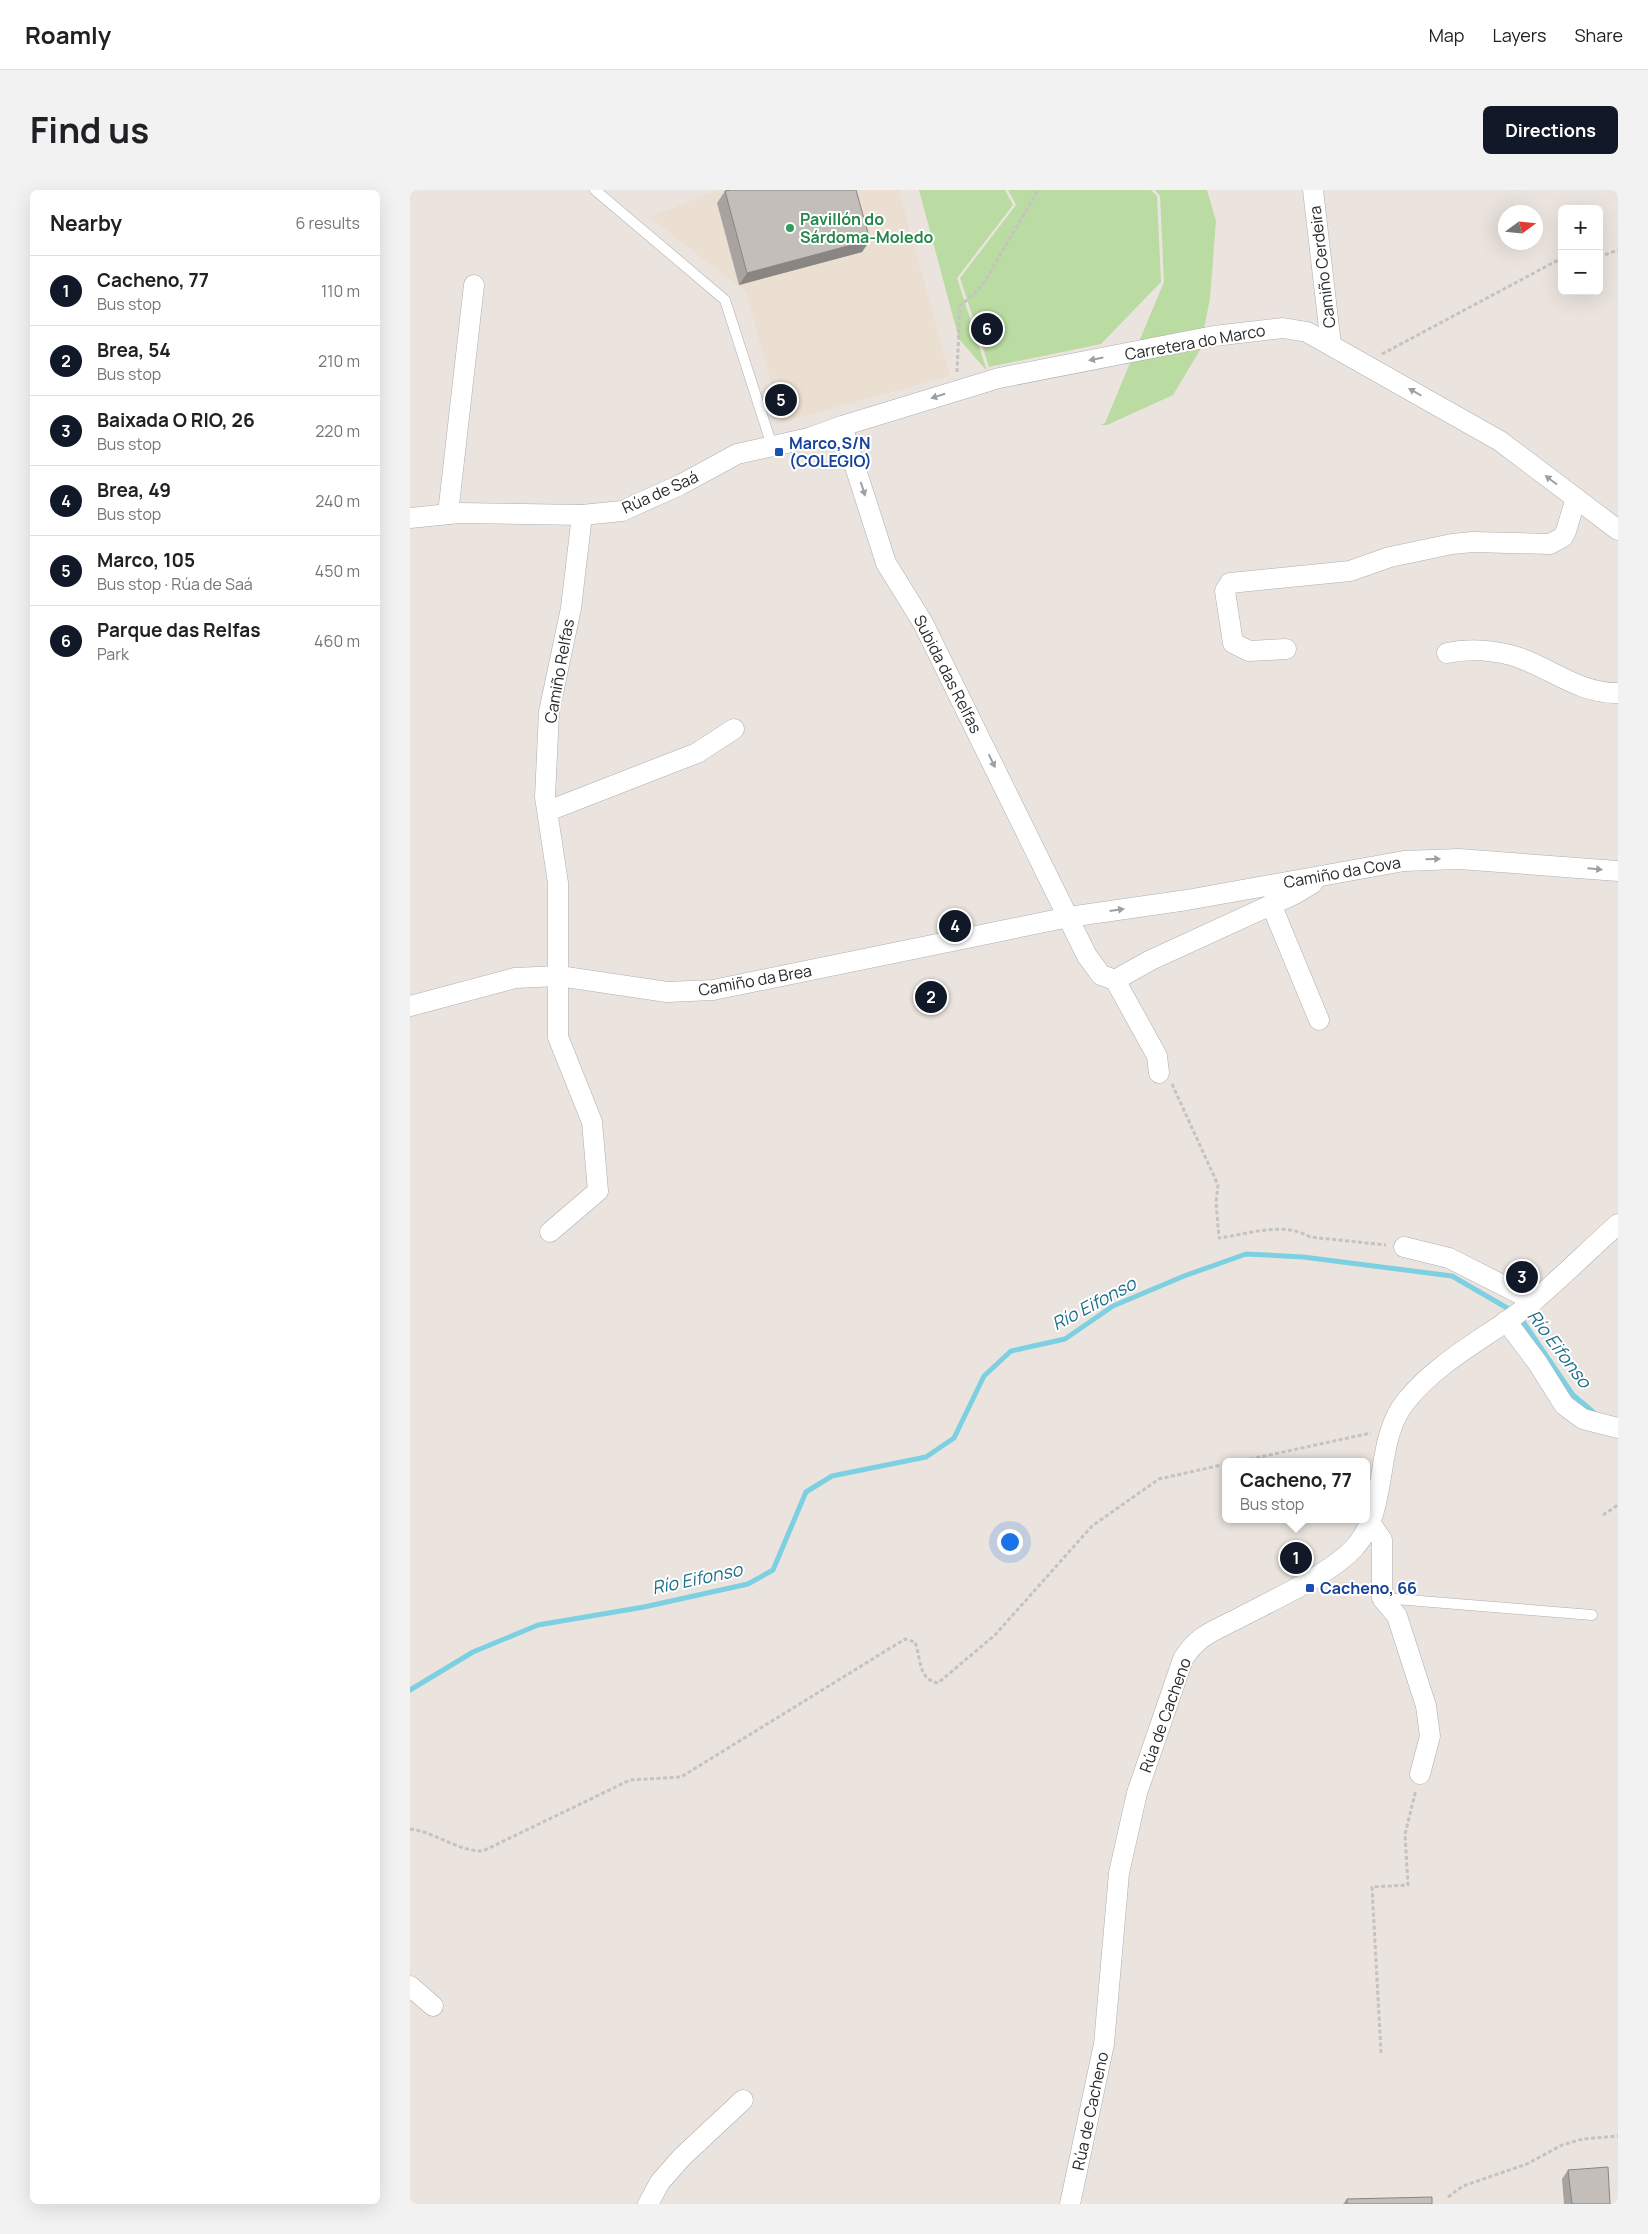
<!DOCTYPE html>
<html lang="en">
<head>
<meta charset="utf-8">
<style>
  body { margin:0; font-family:Manrope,sans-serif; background:#f2f2f2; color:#202124 }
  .controls { position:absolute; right:15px; top:15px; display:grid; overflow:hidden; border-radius:8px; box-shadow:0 5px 20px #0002 }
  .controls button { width:45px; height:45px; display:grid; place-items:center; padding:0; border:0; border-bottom:1px solid #e0e0e0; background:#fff; color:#202124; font:25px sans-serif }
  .compass { position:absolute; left:1088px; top:15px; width:45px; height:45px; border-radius:50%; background:#fff; box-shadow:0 5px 20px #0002; rotate:75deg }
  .you { position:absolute; left:599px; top:1351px; width:18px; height:18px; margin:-12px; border:4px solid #fff; border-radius:50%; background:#1a73e8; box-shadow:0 0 0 8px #1a73e833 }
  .badge { display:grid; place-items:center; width:32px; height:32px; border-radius:50%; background:#111827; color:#fff; font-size:16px; font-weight:700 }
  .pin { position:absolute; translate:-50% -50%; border:2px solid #fff; box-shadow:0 1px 5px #0006 }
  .popup { position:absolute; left:812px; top:1268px; width:148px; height:65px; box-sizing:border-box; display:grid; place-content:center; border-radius:8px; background:#fff; filter:drop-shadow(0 1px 4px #0005); font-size:16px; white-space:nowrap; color:#757577 }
  .popup b { font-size:19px; color:#202124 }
  .popup::after { content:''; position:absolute; left:50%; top:100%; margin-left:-10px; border:10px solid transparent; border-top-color:#fff }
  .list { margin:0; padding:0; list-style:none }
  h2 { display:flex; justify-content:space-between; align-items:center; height:65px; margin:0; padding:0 20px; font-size:21px }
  h2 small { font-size:16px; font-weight:400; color:#757577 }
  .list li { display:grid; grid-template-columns:32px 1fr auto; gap:15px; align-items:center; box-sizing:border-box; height:70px; padding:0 20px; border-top:1px solid #e0e0e0 }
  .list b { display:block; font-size:19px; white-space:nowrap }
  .list p { margin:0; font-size:16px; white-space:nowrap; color:#757577 }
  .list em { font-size:16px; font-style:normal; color:#757577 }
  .map { position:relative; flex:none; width:1208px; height:2014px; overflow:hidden; border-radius:8px }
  header { display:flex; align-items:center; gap:30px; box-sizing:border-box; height:70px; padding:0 25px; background:#fff; border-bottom:1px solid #e0e0e0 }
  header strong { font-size:24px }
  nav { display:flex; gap:28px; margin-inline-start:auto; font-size:18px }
  .intro { display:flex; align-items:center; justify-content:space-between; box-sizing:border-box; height:120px; padding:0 30px }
  h1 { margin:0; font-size:35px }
  .button { padding:12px 22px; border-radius:8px; background:#111827; color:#fff; font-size:18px; font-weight:700 }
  main { display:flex; gap:30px; padding:0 30px }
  aside { flex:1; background:#fff; border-radius:8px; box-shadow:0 5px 20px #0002 }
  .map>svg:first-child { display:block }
  .education { fill:#eadfd0 }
  .green { fill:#badba1 }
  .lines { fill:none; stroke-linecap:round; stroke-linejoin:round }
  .stream { stroke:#7dd0e1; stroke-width:5 }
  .service-casing { stroke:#abaeb5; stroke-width:11 }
  .minor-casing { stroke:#abaeb5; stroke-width:21 }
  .path { stroke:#c3c3c3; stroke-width:3; stroke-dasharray:4 2.5; stroke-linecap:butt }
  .service { stroke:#fff; stroke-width:10 }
  .minor { stroke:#fff; stroke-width:20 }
  .wall { fill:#a8a3a0 }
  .shaded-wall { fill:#888582 }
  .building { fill:#c3beba; stroke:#888582 }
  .oneway { fill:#9f9f9f }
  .leisure-dot { fill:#2e9e5b; stroke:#fff; stroke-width:2 }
  .transit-dot { fill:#1a4fb4; stroke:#fff; stroke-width:2 }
  .labels { text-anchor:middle; stroke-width:4; stroke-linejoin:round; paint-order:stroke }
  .leisure-label { font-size:16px; font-weight:bold; fill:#27864d; stroke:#fff; text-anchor:start }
  .street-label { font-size:16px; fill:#2a2a2a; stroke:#fff }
  .transit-label { font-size:16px; font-weight:bold; fill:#164399; stroke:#fff; text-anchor:start }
  .water-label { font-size:18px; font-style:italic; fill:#1d708c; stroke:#fff }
</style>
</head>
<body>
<header>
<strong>Roamly</strong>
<nav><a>Map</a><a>Layers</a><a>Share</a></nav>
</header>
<div class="intro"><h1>Find us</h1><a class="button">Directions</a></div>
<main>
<aside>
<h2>Nearby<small>6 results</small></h2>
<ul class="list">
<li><span class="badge">1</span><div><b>Cacheno, 77</b><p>Bus stop</p></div><em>110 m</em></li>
<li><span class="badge">2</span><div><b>Brea, 54</b><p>Bus stop</p></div><em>210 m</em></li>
<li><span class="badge">3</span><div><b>Baixada O RIO, 26</b><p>Bus stop</p></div><em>220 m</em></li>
<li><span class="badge">4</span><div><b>Brea, 49</b><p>Bus stop</p></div><em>240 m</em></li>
<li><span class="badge">5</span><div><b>Marco, 105</b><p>Bus stop · Rúa de Saá</p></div><em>450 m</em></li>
<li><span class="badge">6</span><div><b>Parque das Relfas</b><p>Park</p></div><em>460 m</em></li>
</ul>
</aside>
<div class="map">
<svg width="1208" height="2014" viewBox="0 0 1208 2014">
  <rect width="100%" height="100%" fill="#ebe4de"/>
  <polygon class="education" points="309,0 489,0 540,186 372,232 336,102 239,27"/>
  <g class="green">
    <polygon points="509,0 595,0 603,15 547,88 577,181 549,149"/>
    <polygon points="598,0 741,0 747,6 751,92 691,154 579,177 550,88 606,15"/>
    <polygon points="745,0 797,0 806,31 800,108 790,160 763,205 697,235 690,235 695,233 754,92 750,6"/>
  </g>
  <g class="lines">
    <g class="stream">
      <polyline points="1110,1127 1163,1205 1188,1226"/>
      <polyline points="0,1500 63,1462 128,1435 234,1417 338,1394 363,1380 396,1302 422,1286 516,1267 544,1248 574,1186 601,1161 655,1149 703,1116 774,1086 836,1064 893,1067 1042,1086 1104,1122"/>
    </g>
    <defs>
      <g id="service">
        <polyline points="185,0 315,110 362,256"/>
        <polyline points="973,1408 1182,1425"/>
      </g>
      <g id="minor">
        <polyline points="903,0 921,155"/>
        <polyline points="432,236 476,373 513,433 677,766 691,785 705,790 747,866 749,883"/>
        <polyline points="38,324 64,95"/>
        <polyline points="0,328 49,323 172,325 212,321 270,295 327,264 399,248 432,236 589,188 804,146 873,138 897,142 1090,251 1208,340"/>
        <polyline points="876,459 839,461 823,453 815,401 820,393 940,381 980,367 1042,354 1063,352 1140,354 1153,347 1156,341 1166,308"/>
        <path d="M1037 463C1060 458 1087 460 1110 468 1143 480 1171 504 1208 503"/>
        <polyline points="138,621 287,563 324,539"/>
        <polyline points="861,714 909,830"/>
        <polyline points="705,790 741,770 885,704 903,693"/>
        <polyline points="0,816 105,788 149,786 257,802 303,800 659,727 777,710 994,671 1049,669 1208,681"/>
        <polyline points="140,1042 188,1001 182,932 148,847 148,693 135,607 139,522 161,418 172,325"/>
        <polyline points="994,1057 1039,1068 1124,1111"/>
        <polyline points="1096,1131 1127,1172 1154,1215 1173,1229 1208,1238"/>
        <polyline points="961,1334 972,1350 972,1408 987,1426 1016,1516 1020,1546 1010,1584"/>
        <polyline points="0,1796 23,1816"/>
        <polyline points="238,2014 250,1992 272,1967 333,1910"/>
        <path d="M660 2014 694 1854 709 1683 727 1603 773 1469C789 1444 804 1441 829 1428 865 1409 906 1391 937 1365 984 1324 960 1254 997 1210 1032 1167 1083 1145 1125 1110 1153 1086 1180 1059 1208 1034"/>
      </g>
    </defs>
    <use href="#service" class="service-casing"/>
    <use href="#minor" class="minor-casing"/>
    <g class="path">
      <polyline points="1189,67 1208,60"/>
      <polyline points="972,164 1152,68"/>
      <polyline points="547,182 550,116 572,96 628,0"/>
      <path d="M762 894 808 995 806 1012 809 1048C839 1044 873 1031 900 1047L976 1055"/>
      <polyline points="827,1272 961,1243"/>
      <polyline points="1193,1325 1208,1315"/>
      <path d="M0 1639C26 1642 46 1661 73 1661L220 1590 271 1587 495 1449 505 1452C511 1468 508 1490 528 1493L585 1445 682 1336 749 1289 816 1274"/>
      <polyline points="971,1863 962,1697 998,1695 995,1644 1006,1600"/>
      <polyline points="1038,2007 1053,1996 1117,1974 1152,1955 1173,1949 1208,1946"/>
    </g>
    <use href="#service" class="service"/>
    <use href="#minor" class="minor"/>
  </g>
  <g class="wall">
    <polygon points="315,1 460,50 452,62 329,95 307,13"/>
    <polygon points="1158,1980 1200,2014 1154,2014 1152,1989"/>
    <polygon points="937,2009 1022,2014 933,2014"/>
  </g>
  <polygon class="shaded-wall" points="460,50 452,62 329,95 337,83"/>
  <g class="building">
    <polygon points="321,0 446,0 460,50 337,83 315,1"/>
    <polygon points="1198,1977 1200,2014 1162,2014 1158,1980"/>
    <polygon points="1022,2007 1022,2014 937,2014 937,2009"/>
  </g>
  <defs><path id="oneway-solid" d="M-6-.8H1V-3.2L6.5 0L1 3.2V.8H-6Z" transform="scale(1.25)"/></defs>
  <g class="oneway">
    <use href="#oneway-solid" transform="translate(686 169) rotate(169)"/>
    <use href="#oneway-solid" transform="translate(1005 202) rotate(-150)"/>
    <use href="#oneway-solid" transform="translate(528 206) rotate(163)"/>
    <use href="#oneway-solid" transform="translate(1141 290) rotate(-143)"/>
    <use href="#oneway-solid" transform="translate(453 299) rotate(72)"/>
    <use href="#oneway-solid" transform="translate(582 571) rotate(64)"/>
    <use href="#oneway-solid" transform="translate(1023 669) rotate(-2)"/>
    <use href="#oneway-solid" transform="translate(1185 679) rotate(5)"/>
    <use href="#oneway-solid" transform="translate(707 720) rotate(-8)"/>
  </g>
  <circle class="leisure-dot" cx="380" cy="38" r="5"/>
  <g class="transit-dot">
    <rect x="364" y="257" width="10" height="10" rx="2.5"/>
    <rect x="895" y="1393" width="10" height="10" rx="2.5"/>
  </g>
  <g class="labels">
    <g class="leisure-label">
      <text x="390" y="35">Pavillón do<tspan x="390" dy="18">Sárdoma-Moledo</tspan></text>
    </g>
    <g class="street-label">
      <text transform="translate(912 77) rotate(-97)" y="6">Camiño Cerdeira</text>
      <text transform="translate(785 152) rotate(-10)" y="6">Carretera do Marco</text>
      <text transform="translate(250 302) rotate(-24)" y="6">Rúa de Saá</text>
      <text transform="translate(149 481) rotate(-80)" y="6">Camiño Relfas</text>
      <text transform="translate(538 484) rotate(63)" y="6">Subida das Relfas</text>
      <text transform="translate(932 682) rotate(-10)" y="6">Camiño da Cova</text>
      <text transform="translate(345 790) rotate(-10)" y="6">Camiño da Brea</text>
      <text transform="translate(755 1525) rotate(-70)" y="6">Rúa de Cacheno</text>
      <text transform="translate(680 1921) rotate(-78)" y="6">Rúa de Cacheno</text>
    </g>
    <g class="transit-label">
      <text x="379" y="259">Marco,S/N<tspan x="379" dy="18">(COLEGIO)</tspan></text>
      <text x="910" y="1404">Cacheno, 66</text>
    </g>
    <g class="water-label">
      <text transform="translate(684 1114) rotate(-28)" y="6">Río Eifonso</text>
      <text transform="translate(1149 1159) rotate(53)" y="6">Río Eifonso</text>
      <text transform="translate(287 1389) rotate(-12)" y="6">Río Eifonso</text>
    </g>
  </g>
</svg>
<div class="controls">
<button>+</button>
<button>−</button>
</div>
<svg class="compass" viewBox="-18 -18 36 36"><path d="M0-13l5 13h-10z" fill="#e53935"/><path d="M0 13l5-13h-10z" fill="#757577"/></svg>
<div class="you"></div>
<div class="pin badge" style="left:886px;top:1368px">1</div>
<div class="popup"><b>Cacheno, 77</b>Bus stop</div>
<div class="pin badge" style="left:521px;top:807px">2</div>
<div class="pin badge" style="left:1112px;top:1087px">3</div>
<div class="pin badge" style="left:545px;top:736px">4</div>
<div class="pin badge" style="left:371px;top:210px">5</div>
<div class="pin badge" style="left:577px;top:139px">6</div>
</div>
</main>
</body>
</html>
